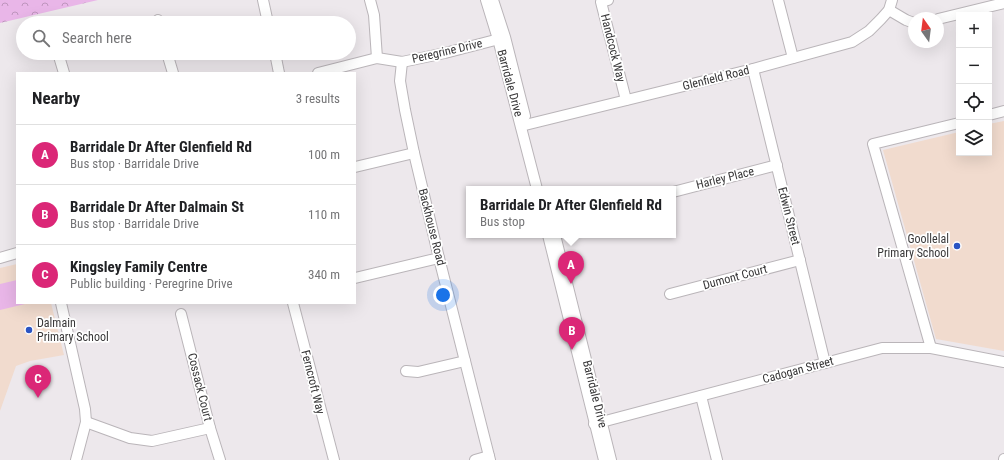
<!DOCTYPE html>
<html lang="en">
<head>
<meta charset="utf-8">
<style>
  body { margin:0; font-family:"Roboto Condensed",sans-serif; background:#f6f6f6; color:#202124 }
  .controls { position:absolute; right:12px; top:12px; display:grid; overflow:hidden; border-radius:0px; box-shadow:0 4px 16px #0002 }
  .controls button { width:36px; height:36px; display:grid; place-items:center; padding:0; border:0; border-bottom:1px solid #e0e0e0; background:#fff; color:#202124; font:20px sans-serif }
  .compass { position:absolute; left:908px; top:12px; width:36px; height:36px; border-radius:50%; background:#fff; box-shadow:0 4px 16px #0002; rotate:346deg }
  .you { position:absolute; left:443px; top:295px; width:14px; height:14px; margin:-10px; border:3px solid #fff; border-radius:50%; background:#1a73e8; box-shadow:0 0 0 6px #1a73e833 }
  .badge { display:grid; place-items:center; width:26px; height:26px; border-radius:50%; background:#db2777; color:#fff; font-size:13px; font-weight:700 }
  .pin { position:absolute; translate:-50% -33px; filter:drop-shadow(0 1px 2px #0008) }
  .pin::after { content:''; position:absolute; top:21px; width:14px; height:12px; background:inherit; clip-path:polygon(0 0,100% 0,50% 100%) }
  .popup { position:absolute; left:466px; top:186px; width:210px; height:52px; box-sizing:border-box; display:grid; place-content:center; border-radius:0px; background:#fff; filter:drop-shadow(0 1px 3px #0005); font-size:13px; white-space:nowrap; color:#757577 }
  .popup b { font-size:15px; color:#202124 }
  .popup::after { content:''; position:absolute; left:50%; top:100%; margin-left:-8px; border:8px solid transparent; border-top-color:#fff }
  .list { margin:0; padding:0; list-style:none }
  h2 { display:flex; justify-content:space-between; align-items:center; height:52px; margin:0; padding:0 16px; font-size:17px }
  h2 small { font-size:13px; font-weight:400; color:#757577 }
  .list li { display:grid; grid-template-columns:26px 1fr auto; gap:12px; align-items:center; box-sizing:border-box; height:60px; padding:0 16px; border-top:1px solid #e0e0e0 }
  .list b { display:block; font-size:15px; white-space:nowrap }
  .list p { margin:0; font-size:13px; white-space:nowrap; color:#757577 }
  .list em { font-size:13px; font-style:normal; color:#757577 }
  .icon { flex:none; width:22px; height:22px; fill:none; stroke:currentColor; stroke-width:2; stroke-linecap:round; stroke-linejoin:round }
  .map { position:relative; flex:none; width:1004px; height:460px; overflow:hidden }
  .search { position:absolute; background:#fff; box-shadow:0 4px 16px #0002; left:16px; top:16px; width:340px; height:44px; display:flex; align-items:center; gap:10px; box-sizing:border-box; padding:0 14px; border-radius:22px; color:#757577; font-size:15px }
  .panel { position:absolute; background:#fff; box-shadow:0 4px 16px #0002; left:16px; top:72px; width:340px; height:232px; border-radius:0px }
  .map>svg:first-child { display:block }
  .education { fill:#f1dbce }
  .grass { fill:#e9b6e8 }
  .forest { fill:url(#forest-crowns) }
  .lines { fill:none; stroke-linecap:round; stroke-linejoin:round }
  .minor-casing { stroke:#bab5b9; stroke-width:12 }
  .minor { stroke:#fff; stroke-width:10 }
  .poi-dot { fill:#2b54c3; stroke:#fff; stroke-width:1.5 }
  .labels { text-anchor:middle; stroke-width:3.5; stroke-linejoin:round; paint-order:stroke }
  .street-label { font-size:12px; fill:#383738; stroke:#fff }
  .poi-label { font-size:12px; fill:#383738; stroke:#fff; text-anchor:end }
</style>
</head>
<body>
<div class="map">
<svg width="1004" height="460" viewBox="0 0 1004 460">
  <defs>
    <pattern id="forest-crowns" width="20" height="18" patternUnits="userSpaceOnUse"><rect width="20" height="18" fill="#e9b6e8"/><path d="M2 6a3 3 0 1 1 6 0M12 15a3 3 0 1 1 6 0" fill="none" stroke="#be95bd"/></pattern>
  </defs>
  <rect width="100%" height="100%" fill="#ede8ec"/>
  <g class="education">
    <polygon points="1004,121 1004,351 936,339 883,150 959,132 959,153 989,153 989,124"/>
    <polygon points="17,264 17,303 51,303 64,355 30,361 16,366 0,411 0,268"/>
  </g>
  <polygon class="grass" points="17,280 17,303 29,303 0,310 0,284"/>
  <polygon class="forest" points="0,0 98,0 0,23"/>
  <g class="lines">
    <defs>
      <g id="minor">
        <polyline points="263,0 268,23"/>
        <polyline points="370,0 374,15 377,58"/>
        <polyline points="486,0 498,39 537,189"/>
        <polyline points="493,0 505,37 525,116"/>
        <polyline points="608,0 601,2 626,100"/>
        <polyline points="778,0 793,58"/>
        <polyline points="889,10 906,20 914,23"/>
        <polyline points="938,19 1004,3"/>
        <polyline points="158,20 159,23"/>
        <polyline points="58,53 64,73"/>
        <polyline points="167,53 173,73"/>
        <polyline points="275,53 279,73"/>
        <polyline points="402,62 400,81 405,110 414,153 439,258 490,460"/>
        <polyline points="753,69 825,363"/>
        <polyline points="318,73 377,58 402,62 445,53 503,38"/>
        <polyline points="989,115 1004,111"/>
        <polyline points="521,126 753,69 852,42 869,31 881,19 889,10 892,0"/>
        <polyline points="355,167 414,153"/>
        <polyline points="673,192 777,165"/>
        <polyline points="548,235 604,460"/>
        <polyline points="555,235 611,460"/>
        <polyline points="0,258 17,253"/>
        <polyline points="355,278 439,258"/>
        <polyline points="670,294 800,260"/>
        <polyline points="61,303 85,409 86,422 76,460"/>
        <polyline points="293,303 334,460"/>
        <polyline points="181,314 210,428 220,460"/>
        <polyline points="931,348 873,144 959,123"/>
        <polyline points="406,371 418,372 465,361"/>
        <polyline points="701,396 717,460"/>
        <polyline points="86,422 130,438 152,441 210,428"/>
        <polyline points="594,424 882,348 931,348 1004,362"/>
        <polyline points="475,460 489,456"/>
        <polyline points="1004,460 1004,459"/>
      </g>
    </defs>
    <use href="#minor" class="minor-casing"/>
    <use href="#minor" class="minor"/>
  </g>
  <g class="poi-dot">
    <circle cx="957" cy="246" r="4"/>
    <circle cx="29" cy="330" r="4"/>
  </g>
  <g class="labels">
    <g class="street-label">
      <text transform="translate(613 48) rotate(76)" y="4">Handcock Way</text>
      <text transform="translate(447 51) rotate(-13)" y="4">Peregrine Drive</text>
      <text transform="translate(716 78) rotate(-14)" y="4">Glenfield Road</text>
      <text transform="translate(510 83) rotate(75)" y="4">Barridale Drive</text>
      <text transform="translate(725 178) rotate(-14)" y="4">Harley Place</text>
      <text transform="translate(789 216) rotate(76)" y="4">Edwin Street</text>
      <text transform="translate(432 227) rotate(76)" y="4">Backhouse Road</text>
      <text transform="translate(735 277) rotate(-15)" y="4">Dumont Court</text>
      <text transform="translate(798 370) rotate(-15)" y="4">Cadogan Street</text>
      <text transform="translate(313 382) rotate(76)" y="4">Ferncroft Way</text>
      <text transform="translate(200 387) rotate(76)" y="4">Cossack Court</text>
      <text transform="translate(595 394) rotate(76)" y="4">Barridale Drive</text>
    </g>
    <g class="poi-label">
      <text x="949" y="243">Goollelal<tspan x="949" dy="14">Primary School</tspan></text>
      <text x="37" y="327" text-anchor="start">Dalmain<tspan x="37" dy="14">Primary School</tspan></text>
    </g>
  </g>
</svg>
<div class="controls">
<button>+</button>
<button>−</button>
<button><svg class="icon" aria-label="locate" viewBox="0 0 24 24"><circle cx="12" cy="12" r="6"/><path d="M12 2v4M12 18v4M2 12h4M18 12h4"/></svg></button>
<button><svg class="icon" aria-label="layers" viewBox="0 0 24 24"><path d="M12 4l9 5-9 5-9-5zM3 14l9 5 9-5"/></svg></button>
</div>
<svg class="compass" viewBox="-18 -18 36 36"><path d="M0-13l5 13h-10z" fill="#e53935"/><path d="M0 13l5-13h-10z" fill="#757577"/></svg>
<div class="you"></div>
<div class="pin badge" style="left:571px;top:284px">A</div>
<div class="popup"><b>Barridale Dr After Glenfield Rd</b>Bus stop</div>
<div class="pin badge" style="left:572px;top:350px">B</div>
<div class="pin badge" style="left:38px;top:398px">C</div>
<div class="search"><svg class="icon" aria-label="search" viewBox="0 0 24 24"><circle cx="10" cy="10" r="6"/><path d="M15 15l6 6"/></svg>Search here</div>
<section class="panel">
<h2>Nearby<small>3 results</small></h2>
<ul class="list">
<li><span class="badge">A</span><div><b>Barridale Dr After Glenfield Rd</b><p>Bus stop · Barridale Drive</p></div><em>100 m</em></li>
<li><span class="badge">B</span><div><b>Barridale Dr After Dalmain St</b><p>Bus stop · Barridale Drive</p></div><em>110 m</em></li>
<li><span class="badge">C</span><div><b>Kingsley Family Centre</b><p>Public building · Peregrine Drive</p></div><em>340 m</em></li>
</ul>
</section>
</div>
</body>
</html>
